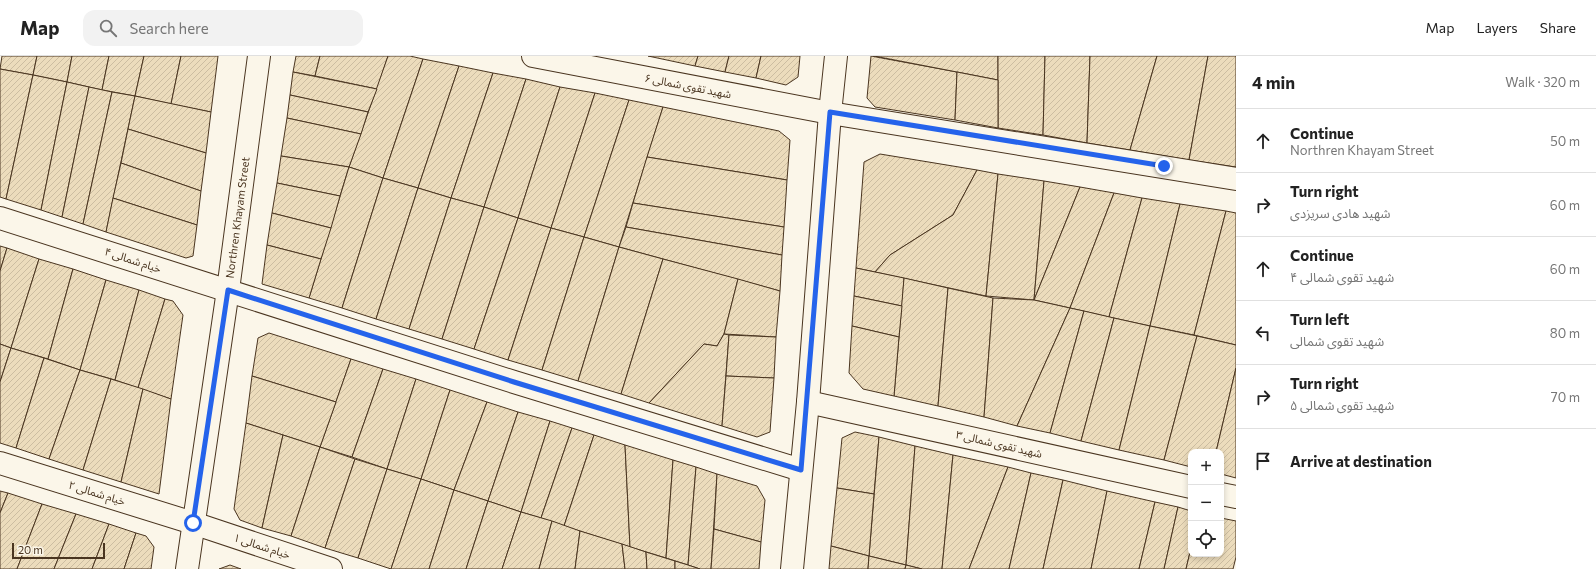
<!DOCTYPE html>
<html lang="en">
<head>
<meta charset="utf-8">
<style>
  body { margin:0; font-family:Commissioner,"Noto Sans Arabic",sans-serif; background:#f2f2f2; color:#222 }
  .controls { position:absolute; right:12px; bottom:12px; display:grid; overflow:hidden; border-radius:8px; box-shadow:0 2px 6px #0003 }
  .controls button { width:36px; height:36px; display:grid; place-items:center; padding:0; border:0; border-bottom:1px solid #e0e0e0; background:#fff; color:#222; font:20px sans-serif }
  .scale { position:absolute; left:12px; bottom:10px; width:93px; box-sizing:border-box; padding-left:4px; border:2px solid #4a3520; border-top:0; font-size:11px; line-height:14px; white-space:nowrap; color:#4a3520; -webkit-text-stroke:3px #fbf6e9; paint-order:stroke }
  .stop { position:absolute; width:12px; height:12px; margin:-9px; border:3px solid #2563eb; border-radius:50%; background:#fff }
  .stop.end { background:#2563eb; border-color:#fff; box-shadow:0 1px 4px #0008 }
  .list { margin:0; padding:0; list-style:none }
  h2 { display:flex; justify-content:space-between; align-items:center; height:52px; margin:0; padding:0 16px; font-size:17px }
  h2 small { font-size:13px; font-weight:400; color:#767676 }
  .list li { display:grid; grid-template-columns:26px 1fr auto; gap:12px; align-items:center; box-sizing:border-box; height:64px; padding:0 16px; border-top:1px solid #e0e0e0 }
  .list b { display:block; font-size:15px; white-space:nowrap }
  .list p { margin:0; font-size:13px; white-space:nowrap; color:#767676 }
  .list em { font-size:13px; font-style:normal; color:#767676 }
  .icon { flex:none; width:22px; height:22px; fill:none; stroke:currentColor; stroke-width:2; stroke-linecap:round; stroke-linejoin:round }
  .map { position:relative; flex:none; width:1236px; height:513px; overflow:hidden }
  header { display:flex; align-items:center; gap:24px; box-sizing:border-box; height:56px; padding:0 20px; background:#fff; border-bottom:1px solid #e0e0e0 }
  header strong { font-size:19px }
  nav { display:flex; gap:22px; margin-inline-start:auto; font-size:14px }
  .search { width:280px; height:36px; background:#f2f2f2; display:flex; align-items:center; gap:10px; box-sizing:border-box; padding:0 14px; border-radius:12px; color:#767676; font-size:15px }
  main { display:flex }
  aside { flex:1; background:#fff }
  .map>svg:first-child { display:block }
  .building { fill:url(#building-hatch); stroke:#4a3520 }
  .lines { fill:none; stroke-linecap:round; stroke-linejoin:round }
  .minor-casing { stroke:#4a3520; stroke-width:24 }
  .tertiary-casing { stroke:#4a3520; stroke-width:24 }
  .minor { stroke:#fbf6e9; stroke-width:22 }
  .tertiary { stroke:#fbf6e9; stroke-width:22 }
  .route { stroke:#2563eb; stroke-width:5 }
  .labels { text-anchor:middle; stroke-width:3; stroke-linejoin:round; paint-order:stroke }
  .street-label { font-size:11px; fill:#4a3520; stroke:#fbf6e9 }
</style>
</head>
<body>
<header>
<strong>Map</strong>
<div class="search"><svg class="icon" aria-label="search" viewBox="0 0 24 24"><circle cx="10" cy="10" r="6"/><path d="M15 15l6 6"/></svg>Search here</div>
<nav><a>Map</a><a>Layers</a><a>Share</a></nav>
</header>
<main>
<div class="map">
<svg width="1236" height="513" viewBox="0 0 1236 513">
  <defs>
    <pattern id="building-hatch" width="6" height="6" patternUnits="userSpaceOnUse"><rect width="6" height="6" fill="#ecdcbc"/><path d="M-1 1l2-2M0 6l6-6M5 7l2-2" fill="none" stroke="#ccbda1"/></pattern>
  </defs>
  <rect width="100%" height="100%" fill="#fbf6e9"/>
  <g class="building">
    <polygon points="2,0 37,0 33,19 0,13"/>
    <polygon points="37,0 72,0 67,26 33,19"/>
    <polygon points="72,0 109,0 102,34 67,26"/>
    <polygon points="109,0 144,0 135,40 102,34"/>
    <polygon points="144,0 181,0 171,48 135,40"/>
    <polygon points="181,0 218,0 211,56 171,48"/>
    <polygon points="296,0 320,0 315,20 293,16"/>
    <polygon points="320,0 388,0 377,33 315,20"/>
    <polygon points="388,0 410,0 423,3 383,122 349,111"/>
    <polygon points="648,0 698,0 695,10"/>
    <polygon points="698,0 729,0 725,16 695,10"/>
    <polygon points="729,0 761,0 756,22 725,16"/>
    <polygon points="761,0 800,0 798,21 786,29 756,22"/>
    <polygon points="871,0 957,16 955,64 875,51 867,42"/>
    <polygon points="874,0 998,0 998,24 957,16"/>
    <polygon points="998,0 1045,0 1043,79 998,72"/>
    <polygon points="1045,0 1090,0 1087,87 1043,79"/>
    <polygon points="1090,0 1157,0 1130,94 1087,87"/>
    <polygon points="1157,0 1208,0 1189,104 1130,94"/>
    <polygon points="1208,0 1236,0 1236,111 1189,104"/>
    <polygon points="423,3 459,10 418,132 383,122"/>
    <polygon points="459,10 493,17 451,142 418,132"/>
    <polygon points="0,13 33,19 6,143 0,141"/>
    <polygon points="293,16 377,33 368,56 290,39"/>
    <polygon points="957,16 998,24 998,72 955,64"/>
    <polygon points="493,17 526,23 484,151 451,142"/>
    <polygon points="33,19 67,26 41,154 6,143"/>
    <polygon points="526,23 560,31 518,162 484,151"/>
    <polygon points="67,26 89,31 62,161 41,154"/>
    <polygon points="89,31 112,36 83,168 62,161"/>
    <polygon points="560,31 595,37 551,172 518,162"/>
    <polygon points="112,36 135,40 106,176 83,168"/>
    <polygon points="595,37 629,44 584,181 551,172"/>
    <polygon points="290,39 368,56 361,78 287,62"/>
    <polygon points="135,40 211,56 206,97 128,73"/>
    <polygon points="629,44 663,51 619,191 584,181"/>
    <polygon points="663,51 779,75 790,84 787,124 647,101"/>
    <polygon points="287,62 361,78 349,111 281,100"/>
    <polygon points="128,73 206,97 201,135 121,107"/>
    <polygon points="880,98 977,114 953,159 890,199 875,216 856,212 864,106"/>
    <polygon points="281,100 349,111 340,140 277,127"/>
    <polygon points="647,101 787,124 784,171 633,147"/>
    <polygon points="121,107 201,135 197,169 113,142"/>
    <polygon points="349,111 383,122 342,252 309,242"/>
    <polygon points="977,114 998,118 986,240 875,216 890,199 953,159"/>
    <polygon points="998,118 1044,125 1034,244 986,240"/>
    <polygon points="383,122 418,132 376,263 342,252"/>
    <polygon points="1044,125 1080,131 1034,244"/>
    <polygon points="277,127 340,140 331,172 272,157"/>
    <polygon points="1080,131 1114,137 1070,252 1034,244"/>
    <polygon points="418,132 451,142 409,273 376,263"/>
    <polygon points="1114,137 1142,142 1109,261 1070,252"/>
    <polygon points="113,142 197,169 193,200 186,202 106,176"/>
    <polygon points="451,142 484,151 442,283 409,273"/>
    <polygon points="1142,142 1180,148 1150,270 1109,261"/>
    <polygon points="633,147 784,171 782,199 626,171"/>
    <polygon points="1180,148 1226,155 1194,279 1150,270"/>
    <polygon points="484,151 518,162 474,293 442,283"/>
    <polygon points="1226,155 1236,157 1236,289 1194,279"/>
    <polygon points="272,157 331,172 321,203 267,189"/>
    <polygon points="518,162 551,172 508,304 474,293"/>
    <polygon points="626,171 782,199 780,235 619,191"/>
    <polygon points="551,172 584,181 542,314 508,304"/>
    <polygon points="584,181 619,191 578,325 542,314"/>
    <polygon points="267,189 321,203 309,242 262,228"/>
    <polygon points="0,190 7,192 0,215"/>
    <polygon points="619,191 663,203 621,338 578,325"/>
    <polygon points="7,192 39,203 11,292 0,288 0,215"/>
    <polygon points="39,203 73,213 48,303 11,292"/>
    <polygon points="663,203 738,223 724,278 717,290 704,288 649,347 621,338"/>
    <polygon points="856,212 904,222 902,250 854,240"/>
    <polygon points="73,213 106,224 80,314 48,303"/>
    <polygon points="904,222 948,232 938,350 894,340"/>
    <polygon points="738,223 780,235 776,281 724,278"/>
    <polygon points="106,224 139,234 115,324 80,314"/>
    <polygon points="948,232 993,242 984,361 938,350"/>
    <polygon points="139,234 165,243 138,332 115,324"/>
    <polygon points="854,240 902,250 899,281 852,270"/>
    <polygon points="993,242 1034,244 1070,252 1017,370 984,361"/>
    <polygon points="165,243 173,245 183,259 171,343 138,332"/>
    <polygon points="1070,252 1084,255 1050,377 1017,370"/>
    <polygon points="1084,255 1114,262 1081,385 1050,377"/>
    <polygon points="1114,262 1150,270 1119,394 1081,385"/>
    <polygon points="852,270 899,281 894,340 863,333 849,317"/>
    <polygon points="1150,270 1197,280 1164,404 1119,394"/>
    <polygon points="269,277 351,303 336,346 252,320 258,282"/>
    <polygon points="724,278 729,279 722,370 649,347 704,288 717,290"/>
    <polygon points="729,279 776,281 774,322 726,320"/>
    <polygon points="1197,280 1236,289 1236,312 1216,396 1191,396 1191,411 1164,404"/>
    <polygon points="0,288 11,292 0,326"/>
    <polygon points="11,292 44,302 16,392 0,387 0,326"/>
    <polygon points="44,302 80,314 49,403 16,392"/>
    <polygon points="351,303 383,313 352,401 320,391"/>
    <polygon points="1236,312 1236,422 1221,418 1221,396 1216,396"/>
    <polygon points="383,313 416,323 387,413 352,401"/>
    <polygon points="80,314 111,323 83,414 49,403"/>
    <polygon points="252,320 336,346 320,391 246,367"/>
    <polygon points="726,320 774,322 770,376 757,381 722,370"/>
    <polygon points="111,323 143,333 121,426 83,414"/>
    <polygon points="416,323 450,334 421,423 387,413"/>
    <polygon points="143,333 171,343 159,438 121,426"/>
    <polygon points="450,334 487,346 454,434 421,423"/>
    <polygon points="487,346 518,356 488,445 454,434"/>
    <polygon points="518,356 550,365 521,456 488,445"/>
    <polygon points="550,365 572,372 541,462 521,456"/>
    <polygon points="246,367 283,379 262,472 240,464 234,453"/>
    <polygon points="572,372 594,379 564,470 541,462"/>
    <polygon points="855,376 879,381 874,438 837,432 842,382"/>
    <polygon points="283,379 320,391 291,480 262,472"/>
    <polygon points="594,379 625,389 630,491 564,470"/>
    <polygon points="879,381 915,390 906,509 869,500"/>
    <polygon points="625,389 673,404 666,502 630,491"/>
    <polygon points="915,390 953,399 942,513 922,513 906,509"/>
    <polygon points="320,391 355,403 325,492 291,480"/>
    <polygon points="953,399 1008,411 969,513 942,513"/>
    <polygon points="355,403 387,413 358,502 325,492"/>
    <polygon points="673,404 696,411 688,509 666,502"/>
    <polygon points="696,411 717,418 711,513 700,513 688,509"/>
    <polygon points="1008,411 1031,417 1009,513 969,513"/>
    <polygon points="387,413 421,423 391,513 358,502"/>
    <polygon points="1031,417 1063,424 1043,513 1009,513"/>
    <polygon points="717,418 757,430 765,444 761,486 714,473"/>
    <polygon points="421,423 454,434 429,513 391,513"/>
    <polygon points="1063,424 1107,435 1091,513 1043,513"/>
    <polygon points="837,432 874,438 869,500 831,490"/>
    <polygon points="454,434 488,445 466,513 429,513"/>
    <polygon points="0,435 8,437 0,457"/>
    <polygon points="1107,435 1155,446 1139,513 1091,513"/>
    <polygon points="8,437 42,448 17,513 0,513 0,457"/>
    <polygon points="488,445 521,456 502,513 466,513"/>
    <polygon points="1155,446 1178,451 1164,513 1139,513"/>
    <polygon points="42,448 76,458 54,513 17,513"/>
    <polygon points="1178,451 1191,455 1191,492 1186,513 1164,513"/>
    <polygon points="521,456 552,465 539,513 502,513"/>
    <polygon points="76,458 109,468 92,513 54,513"/>
    <polygon points="1221,462 1236,465 1236,501 1233,513 1186,513 1191,492 1191,498 1221,498"/>
    <polygon points="552,465 580,475 575,513 539,513"/>
    <polygon points="109,468 136,477 124,513 92,513"/>
    <polygon points="714,473 761,486 759,513 711,513"/>
    <polygon points="580,475 622,488 625,513 575,513"/>
    <polygon points="136,477 146,480 154,491 151,513 124,513"/>
    <polygon points="622,488 646,496 647,513 625,513"/>
    <polygon points="831,490 869,500 868,513 829,513"/>
    <polygon points="646,496 675,505 675,513 647,513"/>
    <polygon points="869,500 906,509 905,513 868,513"/>
    <polygon points="675,505 688,509 700,513 675,513"/>
    <polygon points="230,509 241,513 219,513"/>
    <polygon points="906,509 922,513 905,513"/>
  </g>
  <g class="lines">
    <defs>
      <g id="minor">
        <polyline points="533,0 830,57 1236,123"/>
        <polyline points="0,162 514,326 801,414"/>
        <polyline points="808,346 1191,431"/>
        <polyline points="0,407 193,467 331,513"/>
        <polyline points="1221,438 1236,441"/>
      </g>
      <g id="tertiary">
        <path id="s1" d="M187 513 228 234 259 0"/>
        <polyline points="792,513 808,346 830,57 836,0"/>
      </g>
    </defs>
    <use href="#minor" class="minor-casing"/>
    <use href="#tertiary" class="tertiary-casing"/>
    <use href="#minor" class="minor"/>
    <use href="#tertiary" class="tertiary"/>
  </g>
  <g class="lines">
    <polyline class="route" points="193,467 228,234 514,326 801,414 830,56 1164,110"/>
  </g>
  <g class="labels">
    <g class="street-label">
      <text transform="translate(688 30) rotate(11)" y="4">شهید تقوی شمالی ۶</text>
      <text dy="4" stroke="none"><textPath href="#s1" startOffset="355">Northren Khayam Street</textPath></text>
      <text transform="translate(133 204) rotate(18)" y="4">خیام شمالی ۴</text>
      <text transform="translate(999 388) rotate(13)" y="4">شهید تقوی شمالی ۳</text>
      <text transform="translate(97 437) rotate(17)" y="4">خیام شمالی ۲</text>
      <text transform="translate(262 490) rotate(18)" y="4">خیام شمالی ۱</text>
    </g>
  </g>
</svg>
<div class="controls">
<button>+</button>
<button>−</button>
<button><svg class="icon" aria-label="locate" viewBox="0 0 24 24"><circle cx="12" cy="12" r="6"/><path d="M12 2v4M12 18v4M2 12h4M18 12h4"/></svg></button>
</div>
<div class="scale">20 m</div>
<div class="stop" style="left:193px;top:467px"></div>
<div class="stop end" style="left:1164px;top:110px"></div>
</div>
<aside>
<h2>4 min<small>Walk · 320 m</small></h2>
<ul class="list">
<li><svg class="icon" aria-label="ahead" viewBox="0 0 24 24"><path d="M12 20V5M6 11l6-6 6 6"/></svg><div><b>Continue</b><p>Northren Khayam Street</p></div><em>50 m</em></li>
<li><svg class="icon" aria-label="right" viewBox="0 0 24 24"><path d="M7 20v-9h11M14 6l5 5-5 5"/></svg><div><b>Turn right</b><p>شهید هادی سریزدی</p></div><em>60 m</em></li>
<li><svg class="icon" aria-label="ahead" viewBox="0 0 24 24"><path d="M12 20V5M6 11l6-6 6 6"/></svg><div><b>Continue</b><p>شهید تقوی شمالی ۴</p></div><em>60 m</em></li>
<li><svg class="icon" aria-label="left" viewBox="0 0 24 24"><path d="M17 20v-9H6M10 6l-5 5 5 5"/></svg><div><b>Turn left</b><p>شهید تقوی شمالی</p></div><em>80 m</em></li>
<li><svg class="icon" aria-label="right" viewBox="0 0 24 24"><path d="M7 20v-9h11M14 6l5 5-5 5"/></svg><div><b>Turn right</b><p>شهید تقوی شمالی ۵</p></div><em>70 m</em></li>
<li><svg class="icon" aria-label="arrive" viewBox="0 0 24 24"><path d="M6 21V4h12l-3 4 3 4H6"/></svg><div><b>Arrive at destination</b></div></li>
</ul>
</aside>
</main>
</body>
</html>
